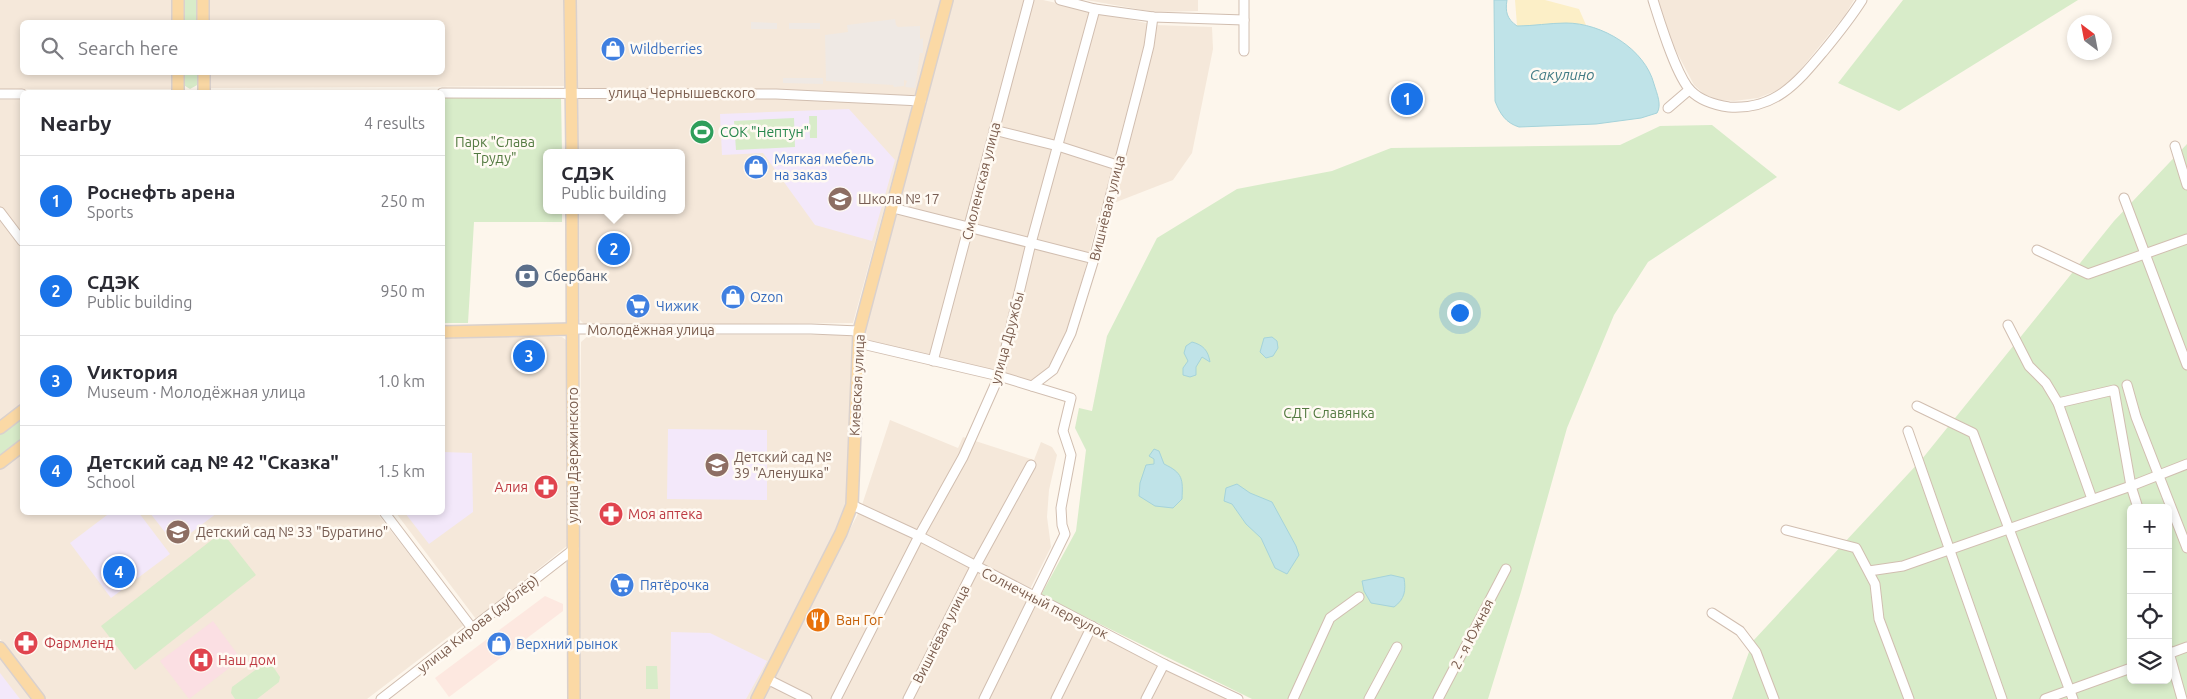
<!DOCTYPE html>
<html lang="en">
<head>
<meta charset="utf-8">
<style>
  body { margin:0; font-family:Ubuntu,sans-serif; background:#f7f7f7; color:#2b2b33 }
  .controls { position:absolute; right:15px; bottom:15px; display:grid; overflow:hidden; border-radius:8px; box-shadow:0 2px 8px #0003 }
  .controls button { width:45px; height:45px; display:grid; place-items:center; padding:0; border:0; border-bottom:1px solid #e1e1e2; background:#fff; color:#2b2b33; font:25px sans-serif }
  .compass { position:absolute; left:2067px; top:15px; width:45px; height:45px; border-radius:50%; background:#fff; box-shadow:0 2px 8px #0003; rotate:328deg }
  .you { position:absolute; left:1459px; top:312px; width:18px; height:18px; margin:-12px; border:4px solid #fff; border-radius:50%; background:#1a73e8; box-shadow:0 0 0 8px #1a73e833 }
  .badge { display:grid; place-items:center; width:32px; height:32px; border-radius:50%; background:#1a73e8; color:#fff; font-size:16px; font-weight:700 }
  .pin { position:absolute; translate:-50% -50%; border:2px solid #fff; box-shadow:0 1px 5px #0006 }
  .popup { position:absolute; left:543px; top:149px; width:142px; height:65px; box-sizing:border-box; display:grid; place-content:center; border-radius:8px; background:#fff; filter:drop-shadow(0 1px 4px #0005); font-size:16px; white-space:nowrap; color:#7c7c81 }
  .popup b { font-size:19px; color:#2b2b33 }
  .popup::after { content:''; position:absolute; left:50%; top:100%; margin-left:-10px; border:10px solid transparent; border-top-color:#fff }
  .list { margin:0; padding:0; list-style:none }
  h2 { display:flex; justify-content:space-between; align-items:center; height:65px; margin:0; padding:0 20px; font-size:21px }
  h2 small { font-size:16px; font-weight:400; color:#7c7c81 }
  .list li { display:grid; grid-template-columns:32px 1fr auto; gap:15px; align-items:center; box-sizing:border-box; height:90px; padding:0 20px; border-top:1px solid #e1e1e2 }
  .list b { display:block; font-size:19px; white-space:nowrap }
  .list p { margin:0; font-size:16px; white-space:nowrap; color:#7c7c81 }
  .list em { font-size:16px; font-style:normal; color:#7c7c81 }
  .icon { flex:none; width:28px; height:28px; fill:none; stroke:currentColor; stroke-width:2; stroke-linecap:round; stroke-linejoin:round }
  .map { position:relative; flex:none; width:2187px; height:699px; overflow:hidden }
  .search { position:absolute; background:#fff; box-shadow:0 2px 8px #0003; left:20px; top:20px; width:425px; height:55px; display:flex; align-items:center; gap:12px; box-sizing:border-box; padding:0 18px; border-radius:8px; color:#7c7c81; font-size:19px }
  .panel { position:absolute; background:#fff; box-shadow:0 2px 8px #0003; left:20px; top:90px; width:425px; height:425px; border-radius:8px }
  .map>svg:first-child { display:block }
  .residential { fill:#f5e8da }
  .commercial { fill:#fde8e0 }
  .industrial { fill:#efe9e4 }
  .education { fill:#f3e8fa }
  .medical { fill:#fbdfe3 }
  .green { fill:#d8ecc9; fill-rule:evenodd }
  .sand { fill:#fcefc7 }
  .water { fill:#bfe3e8; stroke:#a5d3da }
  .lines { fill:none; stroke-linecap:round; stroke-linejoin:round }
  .minor-casing { stroke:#d1beb0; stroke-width:11 }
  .major-casing { stroke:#dad1cd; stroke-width:14 }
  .minor { stroke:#fff; stroke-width:9 }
  .major { stroke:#fbd9a5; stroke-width:11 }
  .labels { text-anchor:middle; stroke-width:5; stroke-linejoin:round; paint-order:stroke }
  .shop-label { font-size:14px; fill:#366cbe; stroke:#fffaf3; text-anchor:start }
  .street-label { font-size:14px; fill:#7a5c4d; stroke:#fffaf3 }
  .leisure-label { font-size:14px; fill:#27864d; stroke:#fffaf3; text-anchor:start }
  .park-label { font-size:14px; fill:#537a41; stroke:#fffaf3 }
  .education-label { font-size:14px; fill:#785e54; stroke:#fffaf3; text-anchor:start }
  .service-label { font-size:14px; fill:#4e5e75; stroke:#fffaf3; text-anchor:start }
  .health-label { font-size:14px; fill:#be3a42; stroke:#fffaf3; text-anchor:start }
  .food-label { font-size:14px; fill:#c56008; stroke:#fffaf3; text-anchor:start }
  .water-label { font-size:15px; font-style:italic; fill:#437c86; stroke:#fffaf3 }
</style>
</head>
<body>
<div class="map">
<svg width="2187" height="699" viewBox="0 0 2187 699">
  <rect width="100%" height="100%" fill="#fdf6ec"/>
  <g class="residential">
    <polygon points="0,0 172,0 172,22 22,22 22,72 172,73 172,89 0,89"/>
    <polygon points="210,0 563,0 564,86 210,88 210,73 442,72 442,22 210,22"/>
    <polygon points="576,0 941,0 853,323 585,325 580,320 579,210 682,210 682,153 578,153"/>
    <polygon points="952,0 1043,0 1155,25 1212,27 1213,49 1192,153 1173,180 1101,208 1068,333 1051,368 1030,381 864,339 862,329"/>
    <polygon points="1086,0 1198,0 1198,11 1154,12"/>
    <polygon points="1658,0 1854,0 1845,15 1792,80 1778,90 1758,98 1734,101 1720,100 1705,95 1694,85 1673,45"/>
    <polygon points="0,100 22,100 22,404 0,422"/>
    <polygon points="589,335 852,335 847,503 836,531 751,699 581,699 580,485 581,342"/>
    <polygon points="443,336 562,337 566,340 568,345 568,545 476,619 396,513 442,512"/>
    <polygon points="890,420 958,448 963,437 1034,460 1041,442 1052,447 1057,455 1049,490 1047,517 1051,547 1026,597 1228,699 762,699 861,508"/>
    <polygon points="22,452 22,512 377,513 464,625 367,699 46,699 0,639 0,469"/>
    <polygon points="0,657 32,699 0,699"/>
  </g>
  <polygon class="commercial" points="545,596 563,604 563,611 449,697 435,678"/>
  <g class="industrial">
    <polygon points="895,19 896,25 898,27 920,26 920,39 923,38 923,53 920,53 915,88 905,87 907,81 904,80 904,86 894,87 893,85 826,81 825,35 848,32 847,25"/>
    <polygon points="751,22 777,23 777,29 751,29"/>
    <rect x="789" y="23" width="31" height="6"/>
    <polygon points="783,78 823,78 823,84 783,83"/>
  </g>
  <g class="education">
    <polygon points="849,109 895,160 872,241 815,225 763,153 722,155 720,114"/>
    <polygon points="668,429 767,430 767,500 667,499"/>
    <polygon points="443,452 472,453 473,512 429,544 405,513 442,512"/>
    <polygon points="111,512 139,513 170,554 111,598 70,543"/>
    <polygon points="150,513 217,513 175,545"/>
    <polygon points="671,632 710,633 767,661 746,699 670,699"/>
    <polygon points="0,673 20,699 0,699"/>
  </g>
  <polygon class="medical" points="213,621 241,659 189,699 160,661"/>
  <g class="green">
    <rect x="182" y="0" width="17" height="22"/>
    <polygon points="1903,0 2078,0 1899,111 1838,83"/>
    <polygon points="182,73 199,73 199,84 190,89 182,84"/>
    <polygon points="561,97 562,153 546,153 546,210 562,210 562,222 474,222 468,323 443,323 442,98"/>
    <polygon points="809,116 817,116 817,138 810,138"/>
    <polygon points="794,118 795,147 736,150 734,121"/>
    <polygon points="1712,125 1777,177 1648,262 1614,315 1567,428 1521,592 1488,699 1252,699 1041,595 1076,531 1086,450 1075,428 1079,408 1092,411 1107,336 1157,238 1237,189 1332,171 1391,148 1620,145 1660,126"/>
    <path d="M2187 144V699H1732L1753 641 1922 459 2114 221ZM2131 508H2168V680H2131Z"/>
    <polygon points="22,417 22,440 0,457 0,434"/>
    <polygon points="222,532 256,575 135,670 101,626"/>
    <polygon points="265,663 272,665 280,677 279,682 257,699 235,699 231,693 232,687"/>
    <polygon points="646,666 657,666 658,689 646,689"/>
  </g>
  <polygon class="sand" points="1515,0 1545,0 1579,9 1586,25 1568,23 1517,26"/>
  <g class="water">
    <path d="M1494 0H1507C1505 12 1507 19 1517 26 1533 26 1550 23 1566 23 1602 23 1645 49 1654 84 1657 94 1662 105 1657 113L1641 118 1596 124 1519 127C1506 123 1500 114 1495 101Z"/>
    <polygon points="1272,337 1277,341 1278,348 1273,356 1266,358 1260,352 1264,338"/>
    <path d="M1192 342C1203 345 1208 350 1210 362L1202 357 1196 367V375L1190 377 1183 375V368L1188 361 1184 353 1186 346Z"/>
    <path d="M1154 449 1159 451 1164 464C1183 473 1183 479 1182 499L1173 508 1155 506 1139 496 1140 483 1146 465 1154 464V459L1149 456Z"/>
    <polygon points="1237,484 1250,493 1272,502 1296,546 1299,555 1287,574 1275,568 1261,538 1246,524 1232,504 1224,501 1226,488"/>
    <path d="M1391 575 1404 578C1406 590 1405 599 1394 607L1371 603 1364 591 1362 581Z"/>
  </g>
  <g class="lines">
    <defs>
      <g id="minor">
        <polyline points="1060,0 1095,9 1153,17 1244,20"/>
        <polyline points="1244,0 1244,51"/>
        <path d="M1653 0C1660 22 1676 76 1691 91 1701 101 1715 105 1729 107 1775 110 1797 83 1823 52 1837 35 1850 19 1862 0"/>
        <polyline points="442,93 776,94 921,101"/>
        <polyline points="0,94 22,94"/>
        <polyline points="1668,108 1689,90"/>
        <polyline points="994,130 1058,146 1117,165"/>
        <polyline points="2175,146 2187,185"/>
        <polyline points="2124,198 2187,365"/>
        <polyline points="893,208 1094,259"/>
        <polyline points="0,212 22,241"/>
        <polyline points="2037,250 2088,274 2187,239"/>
        <polyline points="2008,325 2029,366 2046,383 2058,403 2092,499"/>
        <polyline points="572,329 811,329 859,331"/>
        <polyline points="858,343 999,376 1071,398 1063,431 1071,455 1061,508 1062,525 1065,534 984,699"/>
        <polyline points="933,361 1029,0"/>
        <polyline points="2127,385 2136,417 2187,548"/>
        <polyline points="1032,386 1053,370 1071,333 1094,259 1139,86 1149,46 1153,17"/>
        <polyline points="2058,403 2114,390 2131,486 2138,508"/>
        <polyline points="1917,406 1973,433 2073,699"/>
        <polyline points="1908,431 2002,699"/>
        <polyline points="852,505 919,536 1164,664 1238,699"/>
        <polyline points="384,512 472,628"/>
        <polyline points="1786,530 1856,548 1875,584 1879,619 1909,699"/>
        <polyline points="1869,571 1903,566 2131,486 2187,464"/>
        <polyline points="1712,613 1740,631 1756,652 1774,699"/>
        <polyline points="2168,649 2182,699"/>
        <polyline points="2168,654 2187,647"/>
        <polyline points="767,679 807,699"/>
        <polyline points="381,699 574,549"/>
        <polyline points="836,699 919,536 963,457 999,376 1031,243 1095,9"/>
        <polyline points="908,699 975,567 1031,465"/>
        <polyline points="1056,699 1092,626"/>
        <polyline points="1146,699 1164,664"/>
        <polyline points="1293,699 1330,618 1359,597"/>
        <polyline points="1369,699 1397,647"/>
        <polyline points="1438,699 1506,569"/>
        <polyline points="2045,699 2131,668"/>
      </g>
      <g id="major">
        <polyline points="178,0 178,22"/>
        <polyline points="203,0 203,22"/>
        <polyline points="570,0 572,153"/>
        <polyline points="178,72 178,92"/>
        <polyline points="204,72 204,92"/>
        <polyline points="572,210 574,699"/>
        <polyline points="442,332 572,329"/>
        <polyline points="0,428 22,411"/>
        <polyline points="0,463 22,446"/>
        <polyline points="0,648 39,699"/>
        <polyline points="757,699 841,533 852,505 859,331 947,0"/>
      </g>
    </defs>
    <use href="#minor" class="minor-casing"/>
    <use href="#major" class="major-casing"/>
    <use href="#minor" class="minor"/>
    <use href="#major" class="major"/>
  </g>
  <defs>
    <symbol id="shop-disc" viewBox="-11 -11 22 22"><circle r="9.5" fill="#3f7fe0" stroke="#fffaf3"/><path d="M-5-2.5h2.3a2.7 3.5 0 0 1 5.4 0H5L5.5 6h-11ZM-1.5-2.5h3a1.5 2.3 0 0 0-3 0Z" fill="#fff"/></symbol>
    <symbol id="stadium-disc" viewBox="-11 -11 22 22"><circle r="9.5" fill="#2e9e5b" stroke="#fffaf3"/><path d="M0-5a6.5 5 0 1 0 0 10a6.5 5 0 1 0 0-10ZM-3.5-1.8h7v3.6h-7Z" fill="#fff"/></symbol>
    <symbol id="school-disc" viewBox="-11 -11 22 22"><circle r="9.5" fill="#8d6e63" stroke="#fffaf3"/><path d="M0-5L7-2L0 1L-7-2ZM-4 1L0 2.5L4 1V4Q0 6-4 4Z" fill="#fff"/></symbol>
    <symbol id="bank-disc" viewBox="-11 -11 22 22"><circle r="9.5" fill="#5c6f8a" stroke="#fffaf3"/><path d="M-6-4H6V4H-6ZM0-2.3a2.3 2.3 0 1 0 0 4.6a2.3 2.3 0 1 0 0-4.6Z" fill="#fff"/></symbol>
    <symbol id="supermarket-disc" viewBox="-11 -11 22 22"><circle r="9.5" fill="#3f7fe0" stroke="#fffaf3"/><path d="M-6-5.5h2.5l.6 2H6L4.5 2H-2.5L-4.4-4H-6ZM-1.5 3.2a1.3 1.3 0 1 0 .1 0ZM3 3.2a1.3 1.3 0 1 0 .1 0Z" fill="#fff"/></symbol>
    <symbol id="pharmacy-disc" viewBox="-11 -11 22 22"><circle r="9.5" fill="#e0444e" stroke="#fffaf3"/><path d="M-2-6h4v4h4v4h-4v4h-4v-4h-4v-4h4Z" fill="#fff"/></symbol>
    <symbol id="restaurant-disc" viewBox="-11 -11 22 22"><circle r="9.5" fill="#e8710a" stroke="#fffaf3"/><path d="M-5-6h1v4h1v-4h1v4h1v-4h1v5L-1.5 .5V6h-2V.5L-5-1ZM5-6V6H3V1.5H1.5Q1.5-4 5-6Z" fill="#fff"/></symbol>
    <symbol id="hospital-disc" viewBox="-11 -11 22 22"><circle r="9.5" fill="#e0444e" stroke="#fffaf3"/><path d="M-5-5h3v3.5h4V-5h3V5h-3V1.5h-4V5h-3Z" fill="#fff"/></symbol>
  </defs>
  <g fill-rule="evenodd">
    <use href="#shop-disc" x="599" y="35" width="28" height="28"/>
    <use href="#stadium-disc" x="688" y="118" width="28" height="28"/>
    <use href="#shop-disc" x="742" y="153" width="28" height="28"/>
    <use href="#school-disc" x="826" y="185" width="28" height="28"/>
    <use href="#bank-disc" x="513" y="262" width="28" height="28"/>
    <use href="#shop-disc" x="719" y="283" width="28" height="28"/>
    <use href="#supermarket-disc" x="624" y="292" width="28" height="28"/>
    <use href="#school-disc" x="703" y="451" width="28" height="28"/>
    <use href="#pharmacy-disc" x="532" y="473" width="28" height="28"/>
    <use href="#pharmacy-disc" x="597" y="500" width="28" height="28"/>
    <use href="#school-disc" x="164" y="518" width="28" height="28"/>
    <use href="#supermarket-disc" x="608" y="571" width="28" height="28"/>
    <use href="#restaurant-disc" x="804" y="606" width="28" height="28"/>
    <use href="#pharmacy-disc" x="12" y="629" width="28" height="28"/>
    <use href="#shop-disc" x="485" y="630" width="28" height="28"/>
    <use href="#hospital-disc" x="187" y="646" width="28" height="28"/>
  </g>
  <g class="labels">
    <g class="shop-label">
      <text x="630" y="54">Wildberries</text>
      <text x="774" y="164">Мягкая мебель<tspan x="774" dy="16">на заказ</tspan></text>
      <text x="750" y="302">Ozon</text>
      <text x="656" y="311">Чижик</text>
      <text x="640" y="590">Пятёрочка</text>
      <text x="516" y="649">Верхний рынок</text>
    </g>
    <g class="street-label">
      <text x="682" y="98">улица Чернышевского</text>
      <text transform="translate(981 181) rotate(-76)" y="5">Смоленская улица</text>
      <text transform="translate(1107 208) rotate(-76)" y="5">Вишнёвая улица</text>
      <text x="651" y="335">Молодёжная улица</text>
      <text transform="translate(1007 338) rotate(-75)" y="5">улица Дружбы</text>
      <text transform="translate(857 385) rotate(-87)" y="5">Киевская улица</text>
      <text transform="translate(573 455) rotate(-90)" y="5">улица Дзержинского</text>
      <text transform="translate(1045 603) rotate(27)" y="5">Солнечный переулок</text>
      <text transform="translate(478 624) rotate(-38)" y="5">улица Кирова (дублёр)</text>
      <text transform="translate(941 634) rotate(-63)" y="5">Вишнёвая улица</text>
      <text transform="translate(1472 634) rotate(-63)" y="5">2 - я Южная</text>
    </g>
    <g class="leisure-label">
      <text x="720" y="137">СОК "Нептун"</text>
    </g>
    <g class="park-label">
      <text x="495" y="147">Парк "Слава<tspan x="495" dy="16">Труду"</tspan></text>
      <text x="1329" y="418">СДТ Славянка</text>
    </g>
    <g class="education-label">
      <text x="858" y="204">Школа № 17</text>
      <text x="734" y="462">Детский сад №<tspan x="734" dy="16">39 "Аленушка"</tspan></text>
      <text x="196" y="537">Детский сад № 33 "Буратино"</text>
    </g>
    <g class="service-label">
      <text x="544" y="281">Сбербанк</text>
    </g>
    <g class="health-label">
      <text x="528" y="492" text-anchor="end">Алия</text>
      <text x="628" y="519">Моя аптека</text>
      <text x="44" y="648">Фармленд</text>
      <text x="218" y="665">Наш дом</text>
    </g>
    <g class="food-label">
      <text x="836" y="625">Ван Гог</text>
    </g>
    <g class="water-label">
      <text x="1562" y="80">Сакулино</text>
    </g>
  </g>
</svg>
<div class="controls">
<button>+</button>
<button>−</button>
<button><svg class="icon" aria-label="locate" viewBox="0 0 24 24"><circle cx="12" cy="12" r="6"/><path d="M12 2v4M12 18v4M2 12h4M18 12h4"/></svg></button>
<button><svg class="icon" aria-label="layers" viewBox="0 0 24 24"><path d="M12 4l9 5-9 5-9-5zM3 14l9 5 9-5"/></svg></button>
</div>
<svg class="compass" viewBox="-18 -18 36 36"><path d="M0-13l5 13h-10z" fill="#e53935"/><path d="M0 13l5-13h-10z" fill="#7c7c81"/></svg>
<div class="you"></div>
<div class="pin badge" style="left:1407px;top:99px">1</div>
<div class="pin badge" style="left:614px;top:249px">2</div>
<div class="popup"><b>СДЭК</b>Public building</div>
<div class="pin badge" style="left:529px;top:356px">3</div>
<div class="pin badge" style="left:119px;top:572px">4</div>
<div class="search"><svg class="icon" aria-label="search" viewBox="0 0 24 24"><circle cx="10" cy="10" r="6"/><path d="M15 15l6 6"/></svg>Search here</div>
<section class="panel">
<h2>Nearby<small>4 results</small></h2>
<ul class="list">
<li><span class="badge">1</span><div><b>Роснефть арена</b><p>Sports</p></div><em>250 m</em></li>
<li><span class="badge">2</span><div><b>СДЭК</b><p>Public building</p></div><em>950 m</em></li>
<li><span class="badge">3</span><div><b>Vиктория</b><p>Museum · Молодёжная улица</p></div><em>1.0 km</em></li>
<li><span class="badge">4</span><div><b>Детский сад № 42 &quot;Сказка&quot;</b><p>School</p></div><em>1.5 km</em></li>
</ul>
</section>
</div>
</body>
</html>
